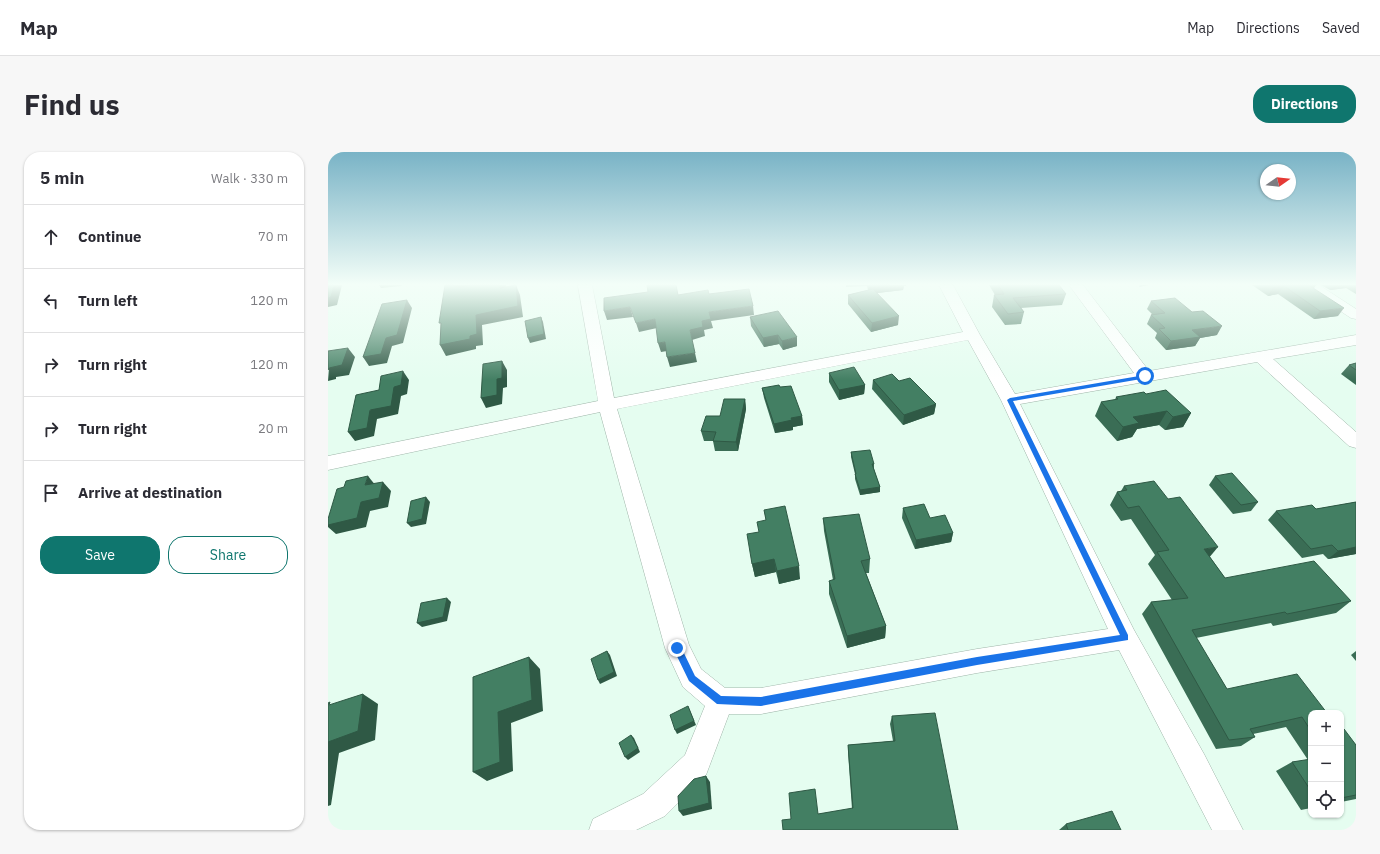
<!DOCTYPE html>
<html lang="en">
<head>
<meta charset="utf-8">
<style>
  body { margin:0; font-family:"IBM Plex Sans",sans-serif; background:#f7f7f7; color:#2b2b33 }
  .controls { position:absolute; right:12px; bottom:12px; display:grid; overflow:hidden; border-radius:8px; box-shadow:0 1px 3px #0004 }
  .controls button { width:36px; height:36px; display:grid; place-items:center; padding:0; border:0; border-bottom:1px solid #e1e1e2; background:#fff; color:#2b2b33; font:20px sans-serif }
  .compass { position:absolute; left:932px; top:12px; width:36px; height:36px; border-radius:50%; background:#fff; box-shadow:0 1px 3px #0004; rotate:76deg }
  .stop { position:absolute; width:12px; height:12px; margin:-9px; border:3px solid #1a73e8; border-radius:50%; background:#fff }
  .stop.end { background:#1a73e8; border-color:#fff; box-shadow:0 1px 4px #0008 }
  .list { margin:0; padding:0; list-style:none }
  h2 { display:flex; justify-content:space-between; align-items:center; height:52px; margin:0; padding:0 16px; font-size:17px }
  h2 small { font-size:13px; font-weight:400; color:#7c7c81 }
  .list li { display:grid; grid-template-columns:26px 1fr auto; gap:12px; align-items:center; box-sizing:border-box; height:64px; padding:0 16px; border-top:1px solid #e1e1e2 }
  .list b { display:block; font-size:15px; white-space:nowrap }
  .list em { font-size:13px; font-style:normal; color:#7c7c81 }
  .actions { display:flex; gap:8px; padding:12px 16px }
  .actions a { flex:1; padding:9px 0; border:1px solid #0f766e; border-radius:16px; text-align:center; font-size:14px; color:#0f766e }
  .actions .main { background:#0f766e; color:#fff }
  .icon { flex:none; width:22px; height:22px; fill:none; stroke:currentColor; stroke-width:2; stroke-linecap:round; stroke-linejoin:round }
  .map { position:relative; flex:none; width:1028px; height:678px; overflow:hidden; border-radius:16px }
  header { display:flex; align-items:center; gap:24px; box-sizing:border-box; height:56px; padding:0 20px; background:#fff; border-bottom:1px solid #e1e1e2 }
  header strong { font-size:19px }
  nav { display:flex; gap:22px; margin-inline-start:auto; font-size:14px }
  .intro { display:flex; align-items:center; justify-content:space-between; box-sizing:border-box; height:96px; padding:0 24px }
  h1 { margin:0; font-size:28px }
  .button { padding:10px 18px; border-radius:16px; background:#0f766e; color:#fff; font-size:14px; font-weight:700 }
  main { display:flex; gap:24px; padding:0 24px }
  aside { flex:1; background:#fff; border-radius:16px; box-shadow:0 1px 3px #0004 }
  .map>svg:first-child { display:block }
  .lines { fill:none; stroke-linecap:round; stroke-linejoin:round }
  .minor-casing { stroke:#9fb5a9; stroke-width:1 }
  .minor { fill:#fff; fill-rule:evenodd }
  .wall { fill:#3a6d55 }
  .shaded-wall { fill:#2f5945 }
  .building { fill:#437f63; stroke:#2f5945 }
  .route { fill:#1a73e8 }
</style>
</head>
<body>
<header>
<strong>Map</strong>
<nav><a>Map</a><a>Directions</a><a>Saved</a></nav>
</header>
<div class="intro"><h1>Find us</h1><a class="button">Directions</a></div>
<main>
<aside>
<h2>5 min<small>Walk · 330 m</small></h2>
<ul class="list">
<li><svg class="icon" aria-label="ahead" viewBox="0 0 24 24"><path d="M12 20V5M6 11l6-6 6 6"/></svg><div><b>Continue</b></div><em>70 m</em></li>
<li><svg class="icon" aria-label="left" viewBox="0 0 24 24"><path d="M17 20v-9H6M10 6l-5 5 5 5"/></svg><div><b>Turn left</b></div><em>120 m</em></li>
<li><svg class="icon" aria-label="right" viewBox="0 0 24 24"><path d="M7 20v-9h11M14 6l5 5-5 5"/></svg><div><b>Turn right</b></div><em>120 m</em></li>
<li><svg class="icon" aria-label="right" viewBox="0 0 24 24"><path d="M7 20v-9h11M14 6l5 5-5 5"/></svg><div><b>Turn right</b></div><em>20 m</em></li>
<li><svg class="icon" aria-label="arrive" viewBox="0 0 24 24"><path d="M6 21V4h12l-3 4 3 4H6"/></svg><div><b>Arrive at destination</b></div></li>
</ul>
<div class="actions"><a class="main">Save</a><a>Share</a></div>
</aside>
<div class="map">
<svg width="1028" height="678" viewBox="0 0 1028 678">
  <rect width="100%" height="100%" fill="#e5fdf0"/>
  <g class="lines">
    <defs>
      <g id="minor">
        <path d="M250 133H264L286 246 635 180 611 133H625L652 183 687 242 806 221 741 133H755L821 219 1028 183V193L945 207 1028 280V296L1021 294 929 210 692 252 806 478 876 602 915 678H884L791 498 649 521 433 562H401L378 623 337 664 308 678H261L265 667 315 642 357 603 377 554 355 535 337 496 272 260 0 318V304L270 249ZM640 188 673 248 780 477 649 497 433 536H397L373 517 361 493 289 257Z"/>
        <polygon points="975,133 991,133 1028,157 1028,167 1023,166 977,136"/>
      </g>
    </defs>
    <use href="#minor" class="minor-casing"/>
    <use href="#minor" class="minor"/>
  </g>
  <g class="wall">
    <polygon points="518,133 578,133 578,134 576,134 575,138 549,141 570,173 543,180 520,152 520,143 540,138 539,134 518,135"/>
    <polygon points="661,133 731,133 738,142 734,153 693,156 696,160 693,172 677,173 664,155 666,143 667,143"/>
    <polygon points="924,133 988,133 986,136 1010,164 986,167 950,142 940,144"/>
    <polygon points="993,133 1028,133 1028,142 1018,136 1002,138"/>
    <polygon points="823,149 889,183 872,186 867,194 838,198 827,186 829,181 819,172 823,163 824,162 819,157"/>
    <polygon points="422,165 469,194 455,198 451,192 436,195 423,174"/>
    <polygon points="1028,211 1028,233 1013,222 1021,213"/>
    <polygon points="501,221 537,233 536,242 511,248 501,230"/>
    <polygon points="545,228 571,229 608,252 606,262 575,273 544,237"/>
    <polygon points="452,235 474,264 475,273 465,275 465,278 447,281 436,246 434,236"/>
    <polygon points="818,242 863,261 855,275 837,278 831,273 809,277 804,285 789,289 767,264 773,250 787,248 788,245"/>
    <polygon points="417,247 418,257 410,299 387,299 385,289 376,289 373,279 392,264"/>
    <polygon points="523,300 546,312 546,317 552,335 552,340 532,343 527,327 527,322 523,305"/>
    <polygon points="887,324 930,350 923,359 905,362 881,333"/>
    <polygon points="796,334 882,405 897,426 1023,449 1008,461 945,474 943,471 868,486 899,537 983,561 983,656 973,658 948,619 964,610 980,608 958,575 925,582 927,585 913,594 888,597 814,462 823,450 844,448 820,412 827,403 803,367 793,369 782,353 789,340 793,339"/>
    <polygon points="1028,350 1028,402 1000,407 995,402 974,406 940,368 948,359 988,357"/>
    <polygon points="575,356 602,366 625,381 623,390 587,397 574,366"/>
    <polygon points="436,358 472,427 451,432 448,420 427,425 424,412 431,380 438,368"/>
    <polygon points="495,366 542,407 541,421 538,421 558,474 557,486 519,496 501,442 501,429 505,428 496,379"/>
    <polygon points="1028,499 1028,509 1023,503"/>
    <polygon points="564,564 630,678 490,662 524,657 520,600 520,593 565,589 562,572"/>
    <polygon points="1013,578 1028,593 1028,647 1013,650"/>
    <polygon points="738,672 793,678 731,678"/>
  </g>
  <g class="shaded-wall">
    <polygon points="6,133 14,133 9,153 0,155 0,146"/>
    <polygon points="51,133 74,133 73,134 53,136"/>
    <polygon points="124,133 144,133 129,141"/>
    <polygon points="172,133 178,133 177,146 172,136"/>
    <polygon points="188,133 192,143 195,165 154,173 155,193 148,194 148,197 118,204 112,193 148,163"/>
    <polygon points="562,133 578,133 578,134 576,134 575,138 541,142 541,135"/>
    <polygon points="812,133 821,133 811,135"/>
    <polygon points="988,133 982,141 982,134"/>
    <polygon points="1006,133 1020,133 1018,136 1002,138"/>
    <polygon points="956,134 950,142 940,144 945,135"/>
    <polygon points="79,148 84,156 75,191 64,194 59,211 41,214 35,205 58,186"/>
    <polygon points="425,154 426,163 383,169 385,176 376,178 377,184 364,188 362,178 374,169 381,160"/>
    <polygon points="302,155 305,165 279,168 276,159"/>
    <polygon points="1016,156 1010,164 986,167 992,159"/>
    <polygon points="571,164 570,173 543,180 544,171"/>
    <polygon points="213,165 215,170 218,187 202,191 200,186"/>
    <polygon points="327,167 329,176 311,180 308,171"/>
    <polygon points="894,174 889,183 872,186 867,194 838,198 843,189 864,178"/>
    <polygon points="450,183 451,192 436,195 435,186"/>
    <polygon points="469,185 469,194 455,198 454,189"/>
    <polygon points="337,190 339,199 333,200 330,191"/>
    <polygon points="20,196 27,205 21,223 8,225 8,227 0,229 1,216"/>
    <polygon points="367,201 369,210 342,215 339,205"/>
    <polygon points="174,209 179,218 179,235 175,236 174,252 158,256 153,246 169,227"/>
    <polygon points="75,219 81,228 79,242 73,244 70,262 49,267 46,284 27,289 20,280 66,235"/>
    <polygon points="537,233 536,242 511,248 511,238"/>
    <polygon points="417,247 418,257 410,299 408,290"/>
    <polygon points="608,252 606,262 575,273 576,263"/>
    <polygon points="839,259 831,273 809,277 804,285 789,289 795,275 805,265"/>
    <polygon points="863,261 855,275 837,278 845,265"/>
    <polygon points="474,264 475,273 465,275 465,278 447,281 446,272 463,266"/>
    <polygon points="40,324 48,334 37,333"/>
    <polygon points="55,330 63,339 60,355 42,359 38,375 8,382 0,375 0,373 33,350"/>
    <polygon points="552,335 552,340 532,343 532,338"/>
    <polygon points="98,345 102,350 98,372 83,375 79,371"/>
    <polygon points="625,381 623,390 587,397 588,388"/>
    <polygon points="890,395 880,407 876,397"/>
    <polygon points="1028,395 1028,402 1000,407 1010,399"/>
    <polygon points="446,407 448,420 427,425 424,412"/>
    <polygon points="471,414 472,427 451,432 449,419"/>
    <polygon points="119,446 123,450 119,469 94,475 89,471"/>
    <polygon points="558,474 557,486 519,496 519,484"/>
    <polygon points="279,499 282,503 289,524 272,532 270,528"/>
    <polygon points="201,505 212,517 215,559 183,571 185,619 159,629 145,620 170,560"/>
    <polygon points="35,542 50,552 47,588 11,601 3,653 0,654 0,590"/>
    <polygon points="360,554 368,573 349,582 347,578"/>
    <polygon points="303,583 306,586 312,600 300,608 297,605"/>
    <polygon points="378,624 382,630 384,657 355,664 351,659"/>
  </g>
  <g class="building">
    <polygon points="0,133 6,133 3,145 0,146"/>
    <polygon points="117,133 125,133 126,134 132,135 143,133 172,133 172,136 188,133 190,154 148,163 149,182 142,184 142,187 112,193 113,171 111,171"/>
    <polygon points="319,133 348,133 350,143 380,138 381,142 421,137 425,154 381,160 383,167 374,169 375,175 362,178 367,201 339,205 337,190 330,191 327,167 308,171 302,155 276,159 276,146 320,140"/>
    <polygon points="541,133 562,133 541,135"/>
    <polygon points="670,133 731,133 738,142 685,146 696,160 680,162 666,143 676,142"/>
    <polygon points="942,133 988,133 982,134 1016,156 992,159 956,134 945,135"/>
    <polygon points="545,137 571,164 544,171 520,143"/>
    <polygon points="847,146 864,160 875,159 894,174 864,178 872,185 843,189 831,177 837,176 823,163 837,161 823,149"/>
    <polygon points="79,148 69,183 58,186 53,202 35,205 54,152"/>
    <polygon points="450,159 469,185 454,189 450,183 435,186 422,165"/>
    <polygon points="213,165 216,182 200,186 197,169"/>
    <polygon points="20,196 14,213 1,216 0,218 0,199"/>
    <polygon points="174,209 174,226 169,227 169,243 153,246 155,212"/>
    <polygon points="1028,211 1028,218 1021,213"/>
    <polygon points="526,215 537,233 511,238 501,221"/>
    <polygon points="75,219 73,233 66,235 63,254 42,258 39,276 20,280 28,243 51,238 53,224"/>
    <polygon points="564,222 571,229 582,226 608,252 576,263 545,228"/>
    <polygon points="451,233 452,235 463,234 474,264 463,266 464,268 446,272 434,236"/>
    <polygon points="838,238 863,261 845,265 839,259 805,265 811,271 795,275 773,250 790,247 788,245 816,240 818,242"/>
    <polygon points="396,247 417,247 408,290 385,289 388,280 373,279 378,264 392,264"/>
    <polygon points="542,298 546,312 544,312 552,335 532,338 527,322 528,322 523,300"/>
    <polygon points="904,321 930,350 913,353 887,324"/>
    <polygon points="40,324 37,333 55,330 51,346 33,350 29,366 0,373 0,367 9,337 16,335 18,329"/>
    <polygon points="826,329 840,347 852,345 890,395 876,397 897,426 986,409 1023,449 959,462 957,460 864,478 899,537 969,522 999,561 983,561 983,579 974,565 922,577 927,585 901,588 823,450 860,446 829,400 841,398 811,354 800,356 789,340 799,338 796,334"/>
    <polygon points="98,345 94,367 79,371 83,349"/>
    <polygon points="1028,350 1028,395 1010,399 1004,393 983,397 948,359 984,353 988,357"/>
    <polygon points="596,352 602,366 617,363 625,381 588,388 575,356"/>
    <polygon points="457,354 471,414 449,419 446,407 424,412 419,382 431,380 429,370 438,368 436,358"/>
    <polygon points="531,362 542,407 533,409 558,474 519,484 501,429 507,427 495,366"/>
    <polygon points="119,446 115,465 89,471 93,451"/>
    <polygon points="279,499 286,520 270,528 263,507"/>
    <polygon points="201,505 204,548 170,560 172,610 145,620 145,525"/>
    <polygon points="35,542 30,579 0,590 0,551 2,550 1,553"/>
    <polygon points="360,554 366,569 347,578 342,563"/>
    <polygon points="607,561 630,678 455,678 454,668 463,667 461,641 487,637 490,662 525,656 520,593 567,589 564,564"/>
    <polygon points="1016,577 1028,593 1028,643 1013,646 1013,578"/>
    <polygon points="303,583 310,596 297,605 291,591"/>
    <polygon points="983,607 983,639 964,610"/>
    <polygon points="378,624 381,651 351,659 350,644 366,627"/>
    <polygon points="784,659 793,678 740,678 738,672"/>
  </g>
  <linearGradient id="sky" x2="0" y2="1"><stop stop-color="#79b3c6"/><stop offset="0.58" stop-color="#f3fef8"/><stop offset="1" stop-color="#f3fef8" stop-opacity="0"/></linearGradient>
  <rect width="1028" height="228" fill="url(#sky)"/>
  <polygon class="route" points="817,223 820,224 819,226 685,249 800,483 800,488 649,513 433,554 389,552 361,529 345,496 349,492 352,493 367,524 393,544 433,545 649,505 792,483 679,248 682,246"/>
</svg>
<div class="controls">
<button>+</button>
<button>−</button>
<button><svg class="icon" aria-label="locate" viewBox="0 0 24 24"><circle cx="12" cy="12" r="6"/><path d="M12 2v4M12 18v4M2 12h4M18 12h4"/></svg></button>
</div>
<svg class="compass" viewBox="-18 -18 36 36"><path d="M0-13l5 13h-10z" fill="#e53935"/><path d="M0 13l5-13h-10z" fill="#7c7c81"/></svg>
<div class="stop" style="left:817px;top:224px"></div>
<div class="stop end" style="left:349px;top:496px"></div>
</div>
</main>
</body>
</html>
